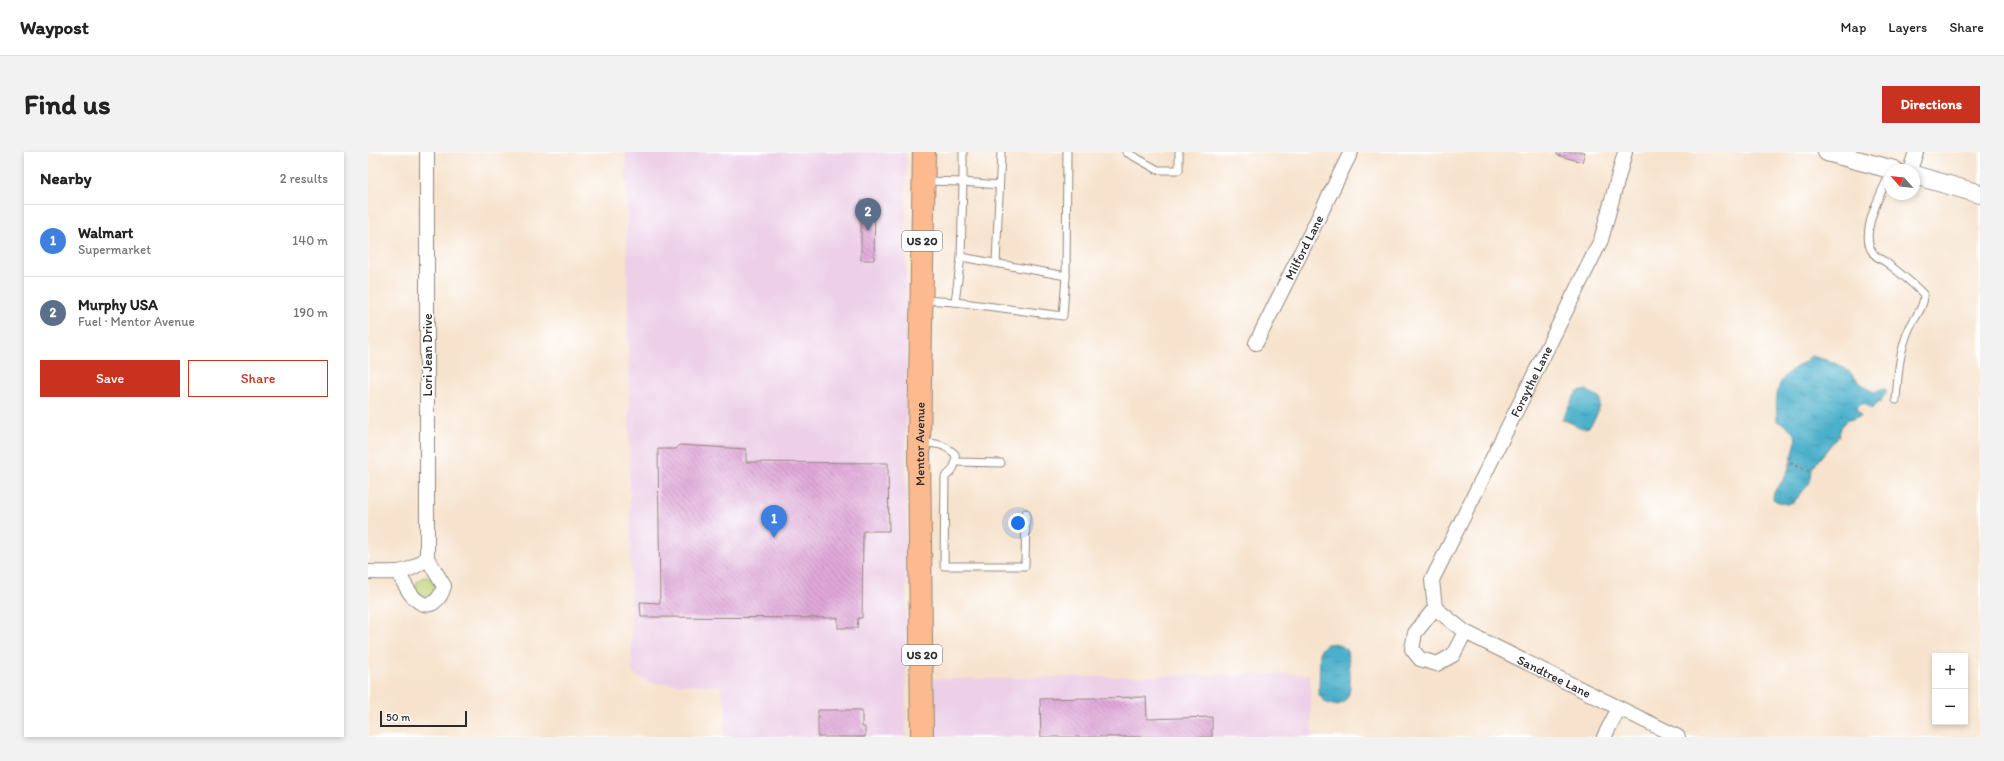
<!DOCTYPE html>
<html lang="en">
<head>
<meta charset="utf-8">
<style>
  body { margin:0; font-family:Itim,sans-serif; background:#f2f2f2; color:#222 }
  .controls { position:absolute; right:12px; bottom:12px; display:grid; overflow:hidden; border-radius:0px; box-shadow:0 2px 6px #0003 }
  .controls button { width:36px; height:36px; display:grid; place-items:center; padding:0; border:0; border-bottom:1px solid #e0e0e0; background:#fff; color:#222; font:20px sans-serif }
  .compass { position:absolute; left:1516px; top:12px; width:36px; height:36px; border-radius:50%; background:#fff; box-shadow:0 2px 6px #0003; rotate:297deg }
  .scale { position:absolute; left:12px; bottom:10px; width:87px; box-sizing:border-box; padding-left:4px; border:2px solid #2b2b2b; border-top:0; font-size:11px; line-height:14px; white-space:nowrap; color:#2b2b2b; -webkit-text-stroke:3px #fff; paint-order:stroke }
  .you { position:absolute; left:650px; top:371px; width:14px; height:14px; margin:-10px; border:3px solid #fff; border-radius:50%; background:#1a73e8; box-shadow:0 0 0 6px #1a73e833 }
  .badge { display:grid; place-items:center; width:26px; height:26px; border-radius:50%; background:#c8321e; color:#fff; font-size:13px; font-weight:700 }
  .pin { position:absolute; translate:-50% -33px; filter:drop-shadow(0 1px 2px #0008) }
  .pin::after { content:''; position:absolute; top:21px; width:14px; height:12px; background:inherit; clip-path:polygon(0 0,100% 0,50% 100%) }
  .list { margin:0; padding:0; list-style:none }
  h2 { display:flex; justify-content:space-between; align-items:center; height:52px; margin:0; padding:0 16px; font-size:17px }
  h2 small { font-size:13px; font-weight:400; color:#767676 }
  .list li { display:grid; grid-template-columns:26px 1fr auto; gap:12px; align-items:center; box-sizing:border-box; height:72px; padding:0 16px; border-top:1px solid #e0e0e0 }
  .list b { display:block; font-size:15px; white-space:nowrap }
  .list p { margin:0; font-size:13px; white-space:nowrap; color:#767676 }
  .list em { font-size:13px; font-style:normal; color:#767676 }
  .actions { display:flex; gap:8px; padding:12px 16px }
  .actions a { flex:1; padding:9px 0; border:1px solid #c8321e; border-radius:0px; text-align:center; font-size:14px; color:#c8321e }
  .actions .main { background:#c8321e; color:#fff }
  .map { position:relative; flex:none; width:1612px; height:585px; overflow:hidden; border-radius:0px }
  header { display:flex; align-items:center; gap:24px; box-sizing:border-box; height:56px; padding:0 20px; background:#fff; border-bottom:1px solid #e0e0e0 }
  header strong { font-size:19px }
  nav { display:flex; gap:22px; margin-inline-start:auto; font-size:14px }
  .intro { display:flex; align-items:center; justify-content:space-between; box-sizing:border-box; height:96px; padding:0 24px }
  h1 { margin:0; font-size:28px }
  .button { padding:10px 18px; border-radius:0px; background:#c8321e; color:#fff; font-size:14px; font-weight:700 }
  main { display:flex; gap:24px; padding:0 24px }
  aside { flex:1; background:#fff; border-radius:0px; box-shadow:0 2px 6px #0003 }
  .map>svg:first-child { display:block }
  .built { fill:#edd0e8 }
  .grass { fill:#bfd174; stroke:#757e50 }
  .water { fill:url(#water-ripples); stroke:#3c6e7b }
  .building { fill:url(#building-back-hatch) }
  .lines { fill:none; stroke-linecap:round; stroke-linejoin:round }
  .service-casing { stroke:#91877c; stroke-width:9 }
  .minor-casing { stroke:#91877c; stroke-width:16 }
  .tertiary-casing { stroke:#91877c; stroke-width:20 }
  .primary-casing { stroke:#91877c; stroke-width:24 }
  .path { stroke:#91877c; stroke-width:2; stroke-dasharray:3 3; stroke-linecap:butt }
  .service { stroke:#fff; stroke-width:7 }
  .minor { stroke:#fff; stroke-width:14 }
  .tertiary { stroke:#fff; stroke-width:18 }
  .primary { stroke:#fcba8e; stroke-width:22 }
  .labels { text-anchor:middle; stroke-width:3.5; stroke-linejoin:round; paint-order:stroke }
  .shield { fill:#fff; stroke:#6b6b6b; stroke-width:1 }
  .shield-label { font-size:12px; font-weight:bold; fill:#2b2b2b }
  .street-label { font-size:13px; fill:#2b2b2b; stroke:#fff }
</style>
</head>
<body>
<header>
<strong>Waypost</strong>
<nav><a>Map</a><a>Layers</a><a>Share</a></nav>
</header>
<div class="intro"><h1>Find us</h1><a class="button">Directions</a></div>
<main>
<aside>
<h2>Nearby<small>2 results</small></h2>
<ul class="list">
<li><span class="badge" style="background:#3f7fe0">1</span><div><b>Walmart</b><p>Supermarket</p></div><em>140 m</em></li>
<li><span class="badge" style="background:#5c6f8a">2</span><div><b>Murphy USA</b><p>Fuel · Mentor Avenue</p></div><em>190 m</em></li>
</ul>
<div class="actions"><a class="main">Save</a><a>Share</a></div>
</aside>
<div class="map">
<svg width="1612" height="585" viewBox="0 0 1612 585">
  <defs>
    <pattern id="water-ripples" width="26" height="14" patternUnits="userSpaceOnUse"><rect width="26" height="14" fill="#4cb0cb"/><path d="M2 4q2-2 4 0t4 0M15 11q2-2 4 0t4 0" fill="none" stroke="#3f8fa5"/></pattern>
    <pattern id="building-back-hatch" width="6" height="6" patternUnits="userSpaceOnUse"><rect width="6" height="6" fill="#e0a7d9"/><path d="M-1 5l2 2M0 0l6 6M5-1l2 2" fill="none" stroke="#b688b0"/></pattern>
  </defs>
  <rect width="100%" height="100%" fill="#fff"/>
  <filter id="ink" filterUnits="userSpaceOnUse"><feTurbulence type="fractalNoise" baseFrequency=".025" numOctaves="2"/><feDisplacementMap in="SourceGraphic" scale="8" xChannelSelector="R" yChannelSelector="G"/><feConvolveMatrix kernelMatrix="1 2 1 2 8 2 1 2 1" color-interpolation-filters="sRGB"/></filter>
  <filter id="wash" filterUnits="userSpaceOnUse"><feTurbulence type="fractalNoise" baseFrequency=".012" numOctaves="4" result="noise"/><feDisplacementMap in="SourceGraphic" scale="16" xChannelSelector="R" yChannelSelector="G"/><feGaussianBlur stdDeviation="0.9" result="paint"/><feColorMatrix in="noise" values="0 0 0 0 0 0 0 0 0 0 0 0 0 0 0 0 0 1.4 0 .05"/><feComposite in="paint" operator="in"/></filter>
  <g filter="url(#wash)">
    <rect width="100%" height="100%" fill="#f7e3cd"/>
    <g class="built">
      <polygon points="258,0 538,0 538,585 356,585 358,555 352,534 283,531 264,521"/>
      <polygon points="942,522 944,585 567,585 565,527"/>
    </g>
    <circle class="grass" cx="58" cy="435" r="10"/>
    <g class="water">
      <path d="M1443 204C1454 207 1466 209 1476 216 1487 223 1493 235 1506 240L1515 236 1519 239 1512 250 1503 257 1497 251 1491 253 1488 257 1493 264 1478 269 1474 273 1471 283 1444 316 1443 326 1441 332 1426 350 1419 352 1412 351 1405 347C1405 335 1414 333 1418 323 1421 318 1422 311 1424 305 1430 284 1431 279 1409 269 1408 249 1406 230 1425 217 1431 213 1437 210 1443 204Z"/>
      <path d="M1218 238 1232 246C1232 257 1228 267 1221 275 1210 279 1205 269 1194 268L1208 241Z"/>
      <path d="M967 491C971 493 976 494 978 498 982 503 984 538 980 544 973 558 957 555 951 542L952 498 959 492Z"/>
    </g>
    <g id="blocks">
      <g class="building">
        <polygon points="1189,0 1217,0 1214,10 1189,3"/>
        <polygon points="493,49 507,49 506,108 493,108"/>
        <polygon points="312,293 378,297 378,310 520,311 521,379 495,379 494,466 490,466 489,476 470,476 470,466 273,465 272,450 292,451 290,297 308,297"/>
        <polygon points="778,545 779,567 844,565 844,585 673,585 672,547"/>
        <polygon points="450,558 494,558 494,575 497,575 497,585 450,585"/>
      </g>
    </g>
  </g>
  <g filter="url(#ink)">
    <use href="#blocks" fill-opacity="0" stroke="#91877c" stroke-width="1"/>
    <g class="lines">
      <defs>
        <g id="service">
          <polyline points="758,0 790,18 811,18 811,0"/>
          <path d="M1522 21C1514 40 1489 83 1506 102 1509 106 1515 108 1519 111 1532 121 1545 131 1556 143 1556 156 1546 166 1541 177 1531 200 1530 223 1528 248"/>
          <polyline points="557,29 595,30 595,0"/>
          <polyline points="631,33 595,30 593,105 698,124 699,0"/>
          <polyline points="628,111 633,0"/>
          <polyline points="556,148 587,150 695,164 698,124"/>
          <polyline points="587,150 593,105"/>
          <path d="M553 291C568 291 576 292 587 302 589 313 585 319 577 325L576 414H657L658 361"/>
          <polyline points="589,310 633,311"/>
        </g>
        <g id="minor">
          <polyline points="1542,18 1548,0"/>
          <path id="s1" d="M888 191 983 0"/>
          <path d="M0 420C28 420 37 424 59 406"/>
          <path d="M30 420C35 429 41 443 50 449 63 459 73 446 76 434L59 406V0"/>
          <path id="s2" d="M1067 456 1064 428 1233 88 1257 0"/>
          <path id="s3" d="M1067 456 1097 480 1310 585"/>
          <polyline points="1067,456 1047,481 1044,497 1052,507 1069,512 1085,503 1097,480"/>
          <polyline points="1236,585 1251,556"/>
        </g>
        <g id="tertiary">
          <polyline points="1459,0 1526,18"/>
          <polyline points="1546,23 1612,42"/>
        </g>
        <g id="primary">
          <path id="s4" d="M554 585 551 291 556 0"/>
        </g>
      </defs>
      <use href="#service" class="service-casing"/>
      <use href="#minor" class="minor-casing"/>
      <use href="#tertiary" class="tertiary-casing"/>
      <use href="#primary" class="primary-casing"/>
      <polyline class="path" points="1422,311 1444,321"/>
      <use href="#service" class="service"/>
      <use href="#minor" class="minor"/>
      <use href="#tertiary" class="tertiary"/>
      <use href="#primary" class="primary"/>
    </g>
  </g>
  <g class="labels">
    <g class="shield">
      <rect x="534" y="79" width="40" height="20" rx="3"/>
      <rect x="534" y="493" width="40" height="20" rx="3"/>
    </g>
    <g class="shield-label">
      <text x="554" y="93">US 20</text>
      <text x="554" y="507">US 20</text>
    </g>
    <g class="street-label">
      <text dy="5" stroke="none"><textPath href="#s1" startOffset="107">Milford Lane</textPath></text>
      <text transform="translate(59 203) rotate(-90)" y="5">Lori Jean Drive</text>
      <text dy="5" stroke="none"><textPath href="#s2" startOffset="250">Forsythe Lane</textPath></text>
      <text dy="5" stroke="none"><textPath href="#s4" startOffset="293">Mentor Avenue</textPath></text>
      <text dy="5" stroke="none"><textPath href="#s3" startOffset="138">Sandtree Lane</textPath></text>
    </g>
  </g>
</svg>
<div class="controls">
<button>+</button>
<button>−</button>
</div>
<svg class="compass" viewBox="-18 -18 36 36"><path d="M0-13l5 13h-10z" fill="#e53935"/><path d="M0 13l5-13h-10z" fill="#767676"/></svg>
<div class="scale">50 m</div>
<div class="you"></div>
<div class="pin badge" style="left:406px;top:386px;background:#3f7fe0">1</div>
<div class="pin badge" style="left:500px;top:79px;background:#5c6f8a">2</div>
</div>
</main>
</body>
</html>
